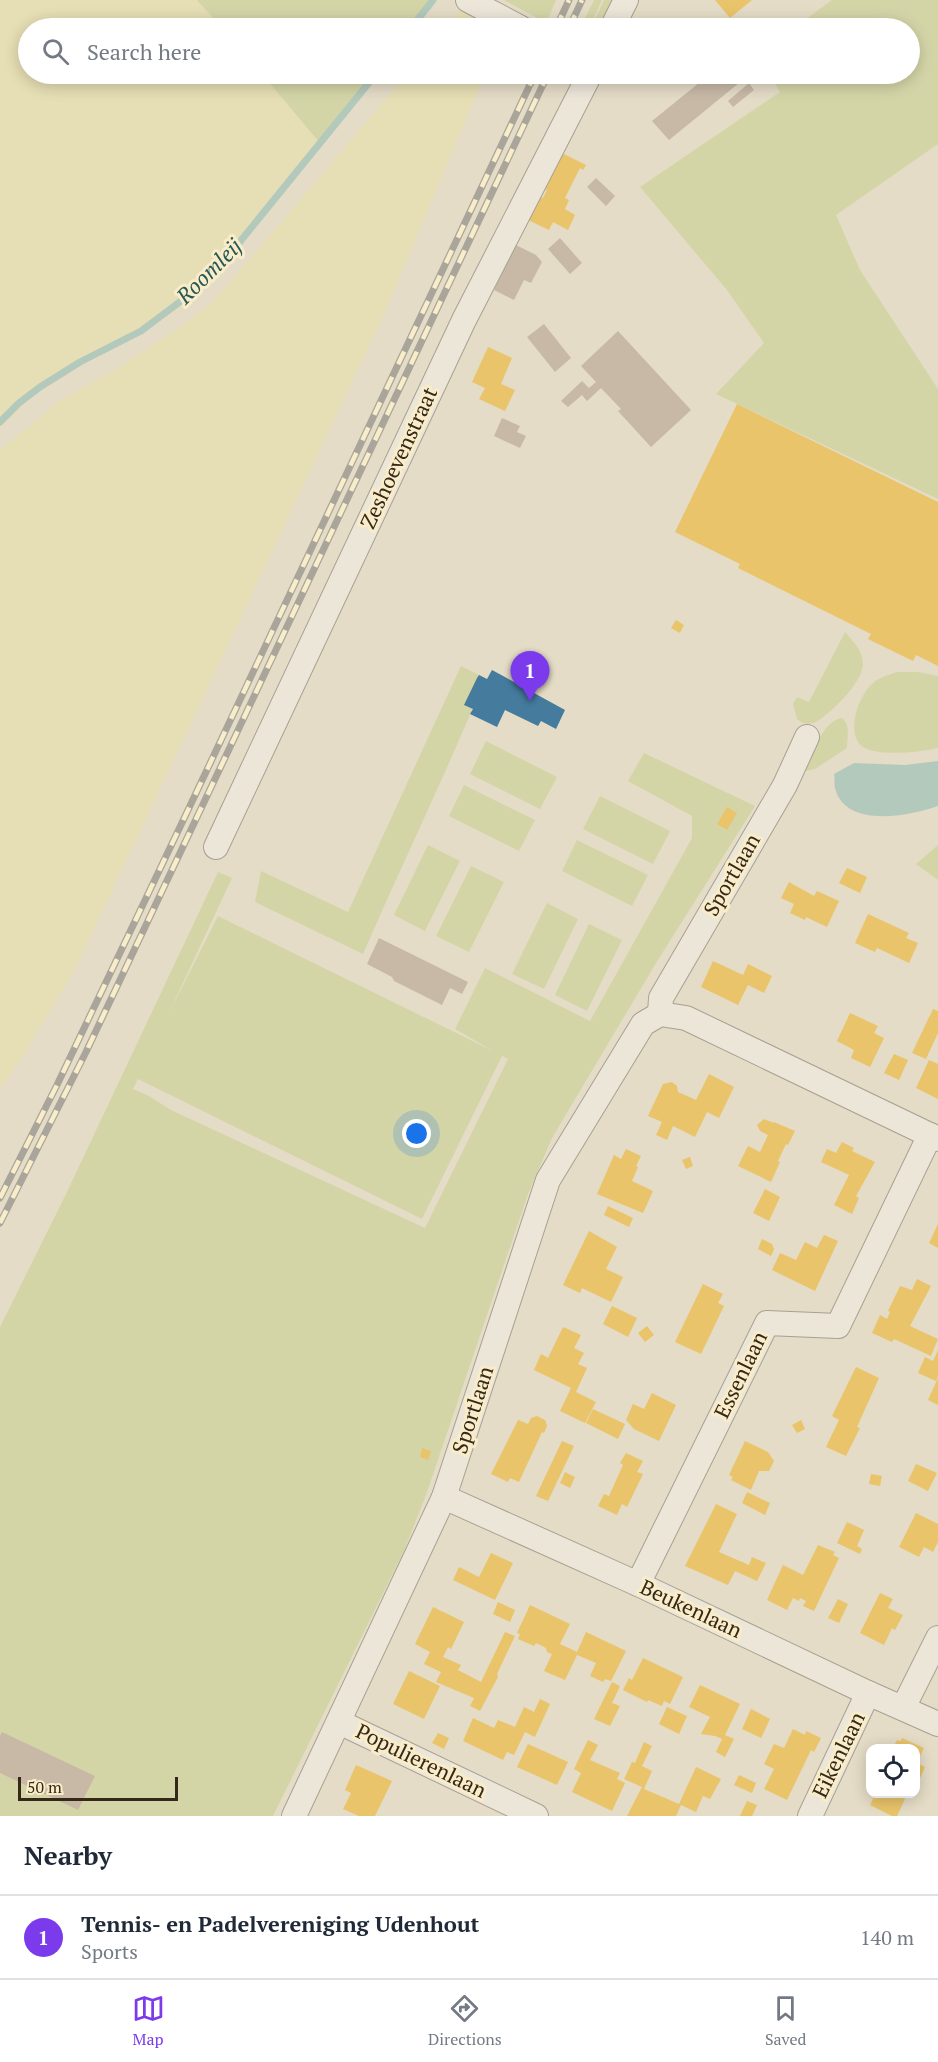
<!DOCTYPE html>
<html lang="en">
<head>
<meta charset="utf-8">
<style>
  body { margin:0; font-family:"PT Serif",serif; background:#f2f2f3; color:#1f2937 }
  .controls { position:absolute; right:18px; bottom:18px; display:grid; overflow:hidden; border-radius:12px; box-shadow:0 3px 15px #0003 }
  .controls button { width:54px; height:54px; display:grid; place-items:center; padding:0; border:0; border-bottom:2px solid #e0e1e3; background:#fff; color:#1f2937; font:30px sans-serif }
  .scale { position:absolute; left:18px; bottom:15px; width:160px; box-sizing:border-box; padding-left:6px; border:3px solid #362819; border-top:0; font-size:16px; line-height:21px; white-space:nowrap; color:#362819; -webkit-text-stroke:4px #f8ecc9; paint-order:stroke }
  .you { position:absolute; left:417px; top:1134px; width:21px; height:21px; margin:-15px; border:4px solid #fff; border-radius:50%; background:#1a73e8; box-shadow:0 0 0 9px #1a73e833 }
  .badge { display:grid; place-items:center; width:39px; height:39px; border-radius:50%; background:#7c3aed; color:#fff; font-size:20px; font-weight:700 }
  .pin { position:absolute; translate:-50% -50px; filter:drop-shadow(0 2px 3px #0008) }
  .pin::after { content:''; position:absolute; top:32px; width:21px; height:18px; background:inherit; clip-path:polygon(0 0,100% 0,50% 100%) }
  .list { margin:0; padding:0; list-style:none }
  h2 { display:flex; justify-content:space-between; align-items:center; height:78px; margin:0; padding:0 24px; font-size:26px }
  h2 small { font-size:20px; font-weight:400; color:#747a83 }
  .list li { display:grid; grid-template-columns:39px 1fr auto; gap:18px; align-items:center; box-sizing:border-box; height:84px; padding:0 24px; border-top:2px solid #e0e1e3 }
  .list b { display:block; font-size:22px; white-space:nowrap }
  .list p { margin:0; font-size:20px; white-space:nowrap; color:#747a83 }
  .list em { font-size:20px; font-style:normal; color:#747a83 }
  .icon { flex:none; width:33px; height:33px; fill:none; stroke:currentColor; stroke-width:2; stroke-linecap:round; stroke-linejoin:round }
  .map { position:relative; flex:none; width:938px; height:1816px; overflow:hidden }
  .search { position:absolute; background:#fff; box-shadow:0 3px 15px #0003; left:18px; right:18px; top:18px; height:66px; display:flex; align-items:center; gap:15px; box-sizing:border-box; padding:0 21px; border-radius:33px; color:#747a83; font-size:22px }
  .sheet { height:162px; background:#fff }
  nav { display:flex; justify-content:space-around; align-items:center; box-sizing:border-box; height:84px; border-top:2px solid #e0e1e3; background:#fff; font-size:16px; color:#747a83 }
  nav a { display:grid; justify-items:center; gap:3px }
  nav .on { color:#7c3aed }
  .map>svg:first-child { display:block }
  .farmland { fill:#e6deb4 }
  .green { fill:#d4d5a7; fill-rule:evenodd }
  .water { fill:#b3c9bc }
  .homes { fill:#e9c46a }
  .public { fill:#457b9d }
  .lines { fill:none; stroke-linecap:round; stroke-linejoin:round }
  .stream { stroke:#b3c9bc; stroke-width:7 }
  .building { fill:#c8b9a7 }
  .street-casing { stroke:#a8a091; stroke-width:26 }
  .street { stroke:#ece6d9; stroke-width:24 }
  .rail-casing { stroke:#aaa59a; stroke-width:7 }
  .rail { stroke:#f8ecc9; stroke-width:4.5; stroke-dasharray:14; stroke-linecap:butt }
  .labels { text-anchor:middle; stroke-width:6; stroke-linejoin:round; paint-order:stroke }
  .street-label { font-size:21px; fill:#362819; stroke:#f8ecc9 }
  .water-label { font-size:22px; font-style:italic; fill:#275856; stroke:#f8ecc9 }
</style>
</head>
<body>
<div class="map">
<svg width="938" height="1816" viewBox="0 0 938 1816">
  <rect width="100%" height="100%" fill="#e4dcc6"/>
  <g class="farmland">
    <polygon points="0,0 197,0 222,28 28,28 28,74 262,74 320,143 204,286 174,313 59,377 25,403 0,429"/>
    <polygon points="466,3 504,28 445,28"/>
    <polygon points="407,74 485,74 384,314 75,969 24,1054 0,1089 0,450 61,400 117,369 183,325 211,303 238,273"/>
  </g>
  <g class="green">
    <polygon points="197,0 435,0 412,28 222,28"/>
    <polygon points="504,0 556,0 544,28 539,28 541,20"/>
    <polygon points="594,0 602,0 589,28 580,28"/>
    <polygon points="604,0 612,0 600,28 591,28"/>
    <polygon points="832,0 938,0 938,144 836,215 860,270 938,389 938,499 716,394 764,343 727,290 640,187 780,92 769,74 910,74 910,28 794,28"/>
    <polygon points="262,74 376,74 320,143"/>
    <path d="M845 632C853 641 863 651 863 664 863 682 831 713 816 722 812 724 808 724 803 723L797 719 793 704 797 697 809 702Z"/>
    <path d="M461 666 485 678C448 771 403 861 363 954L255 902 261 871 348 912Z"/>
    <path d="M897 672H918L938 676V748C921 752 878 757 863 747 845 735 858 696 872 684 879 677 889 675 897 672Z"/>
    <path d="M842 718C851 724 847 738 847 748L815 769 806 771 805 767C814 751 823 721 842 718Z"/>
    <polygon points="486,741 557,777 540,809 470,774"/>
    <path d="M644 753 755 806 656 963 552 1138 528 1194 426 1495 404 1551 273 1816H0V1327L66 1194 218 872 232 878 168 1015 218 916 493 1051 455 1029 485 968 590 1021 692 838V816L628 781ZM502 1056 508 1059 425 1228 171 1110 149 1096 133 1089 138 1079 422 1219Z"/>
    <polygon points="464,785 535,820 519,851 449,816"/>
    <polygon points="600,796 670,831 653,864 583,829"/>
    <polygon points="577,840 648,875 632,906 562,871"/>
    <polygon points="428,845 460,861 425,931 394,915"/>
    <polygon points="938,845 938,880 916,864"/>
    <polygon points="471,866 504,882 469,952 436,936"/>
    <polygon points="547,903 578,919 544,989 512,974"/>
    <polygon points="589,924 622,940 587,1011 555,995"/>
  </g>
  <path class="water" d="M938 761V806C910 816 845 829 835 788 834 784 835 778 834 774L854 763 905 765Z"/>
  <g class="homes">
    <polygon points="715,0 752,0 730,18"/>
    <polygon points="562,153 586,165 583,170 580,168 565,198 569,200 565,209 575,215 568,230 553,222 549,230 528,220 540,197 543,198 547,190 544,189"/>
    <polygon points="488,347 512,358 501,384 515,390 505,411 479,399 485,388 472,382"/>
    <polygon points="737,404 938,502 938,666 916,655 913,661 868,639 871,634 738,568 740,564 675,532"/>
    <polygon points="676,620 684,625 680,633 671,628"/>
    <polygon points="727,807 737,813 727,830 717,824"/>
    <polygon points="847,868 867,877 860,893 839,883"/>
    <polygon points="789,882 814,896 817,891 839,901 827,927 806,917 805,920 790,913 794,904 781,898"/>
    <polygon points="868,914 909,933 906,938 918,943 909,963 877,948 875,952 855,943"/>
    <polygon points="713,961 743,975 748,964 772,976 764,993 748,985 738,1005 701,987"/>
    <polygon points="933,1009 938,1011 938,1033 926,1059 912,1053"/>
    <polygon points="850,1013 878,1026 874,1033 884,1038 870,1067 851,1058 854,1050 837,1041"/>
    <polygon points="894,1054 908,1060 899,1080 884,1073"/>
    <polygon points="929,1060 938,1064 938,1099 916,1088"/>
    <polygon points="709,1074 734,1087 719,1118 707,1112 695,1137 673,1126 667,1140 656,1135 662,1122 648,1116 663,1084 672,1082 677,1086 678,1092 696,1100"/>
    <polygon points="764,1119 774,1123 774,1122 795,1131 788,1145 786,1144 778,1161 780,1162 771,1182 738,1166 748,1146 760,1152 768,1135 760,1131 757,1125"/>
    <polygon points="842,1142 854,1148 852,1151 875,1162 856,1196 859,1198 852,1214 834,1205 849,1175 821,1162 827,1149 836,1153"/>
    <polygon points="626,1149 641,1156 636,1166 638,1167 632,1181 653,1191 643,1213 597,1194 614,1155 621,1159"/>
    <polygon points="690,1157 693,1166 686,1169 682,1160"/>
    <polygon points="765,1189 780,1197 769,1221 753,1213"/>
    <polygon points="608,1206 633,1218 629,1227 604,1215"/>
    <polygon points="938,1224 938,1248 929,1243"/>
    <polygon points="589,1231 617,1247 606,1269 623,1277 611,1302 582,1288 580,1293 563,1285"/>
    <polygon points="824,1235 838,1241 815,1291 772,1270 780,1253 796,1260 805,1242 817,1248"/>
    <polygon points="762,1239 772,1244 774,1249 771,1256 758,1249"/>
    <polygon points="917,1279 931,1286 910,1326 938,1339 931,1356 894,1339 892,1342 872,1333 880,1315 887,1319 890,1312 888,1311 900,1286 912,1290"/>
    <polygon points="703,1284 723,1294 718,1303 724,1306 701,1354 675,1342"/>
    <polygon points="612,1306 637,1318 628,1337 603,1324"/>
    <polygon points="647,1326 654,1335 645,1342 638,1333"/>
    <polygon points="563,1327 581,1335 574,1348 584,1353 578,1364 587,1368 576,1392 596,1402 585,1423 560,1411 571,1388 534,1370 541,1354 548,1358"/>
    <polygon points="938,1350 938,1376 936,1381 918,1373 925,1357 933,1361"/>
    <polygon points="856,1367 879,1378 857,1427 860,1428 846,1456 826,1447 839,1420 832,1416"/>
    <polygon points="938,1378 938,1405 928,1400"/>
    <polygon points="652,1393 676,1405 659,1441 634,1429 626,1420 633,1404 644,1409"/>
    <polygon points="593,1409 625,1424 618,1439 586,1423"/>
    <polygon points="537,1416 545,1420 547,1426 544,1433 542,1432 519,1482 510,1478 508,1482 491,1474 518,1420 528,1424 531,1418"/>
    <polygon points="801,1420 805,1429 797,1433 792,1425"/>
    <polygon points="562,1441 574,1446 548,1501 536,1496"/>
    <polygon points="745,1441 768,1452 774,1461 769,1471 759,1471 751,1490 731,1480 733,1477 729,1475"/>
    <polygon points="422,1448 431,1451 428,1460 420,1457"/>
    <polygon points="626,1453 643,1461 637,1472 643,1474 627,1507 622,1504 617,1515 598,1506 604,1494 609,1496 623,1465 620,1463"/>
    <polygon points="916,1464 937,1473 928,1491 908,1481"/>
    <polygon points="565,1472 575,1477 570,1488 560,1483"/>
    <polygon points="871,1474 882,1476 880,1486 869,1484"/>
    <polygon points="747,1492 770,1503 765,1515 742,1503"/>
    <polygon points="716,1504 737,1514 719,1552 749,1565 752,1557 766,1563 757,1581 735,1571 728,1585 685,1566"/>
    <polygon points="916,1513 938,1524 938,1542 933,1552 924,1547 919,1557 899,1547"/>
    <polygon points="847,1522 864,1530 857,1546 862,1549 860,1554 837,1543"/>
    <polygon points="818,1545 835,1552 833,1555 839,1558 814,1611 803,1606 806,1601 800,1598 799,1601 793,1598 787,1610 767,1600 783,1565 803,1575"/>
    <polygon points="491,1553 513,1563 495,1600 453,1580 459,1567 479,1577"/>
    <polygon points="880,1593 893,1599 888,1608 903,1615 895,1630 892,1628 884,1645 860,1633"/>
    <polygon points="838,1599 848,1604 839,1623 828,1618"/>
    <polygon points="498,1602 515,1610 510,1622 493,1614"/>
    <polygon points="530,1605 570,1624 560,1644 577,1652 586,1632 626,1651 611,1681 605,1679 603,1682 590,1676 596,1663 577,1655 565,1680 544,1671 552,1654 547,1652 546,1648 536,1643 534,1646 518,1639 520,1634 517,1633"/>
    <polygon points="433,1607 464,1622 451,1649 448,1647 443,1657 461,1665 458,1670 481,1682 505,1632 515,1636 497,1674 498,1677 480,1711 470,1706 474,1698 436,1682 441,1672 424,1664 430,1652 415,1644"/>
    <polygon points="643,1658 683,1677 670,1704 664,1701 662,1706 648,1700 647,1702 623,1690 629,1678 632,1680"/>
    <polygon points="409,1671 440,1686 424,1719 393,1704"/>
    <polygon points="612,1682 620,1686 612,1703 620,1706 610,1726 594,1719"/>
    <polygon points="700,1685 740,1704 725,1735 734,1739 725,1757 716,1752 722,1739 715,1736 701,1734 710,1717 689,1707"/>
    <polygon points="540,1699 550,1704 535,1737 525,1732 514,1755 507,1752 503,1760 463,1741 473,1718 494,1728 498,1720 515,1727 524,1707 534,1712"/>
    <polygon points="667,1707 687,1716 679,1734 659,1724"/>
    <polygon points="751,1709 770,1719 761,1738 742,1729"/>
    <polygon points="793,1729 805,1735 806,1731 821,1738 814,1752 811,1750 787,1800 764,1789 774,1769 764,1764 774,1744 784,1748"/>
    <polygon points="438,1733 449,1738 444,1749 432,1743"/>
    <polygon points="902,1738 924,1748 917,1763 925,1767 916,1787 916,1748 893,1748 897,1740 901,1741"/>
    <polygon points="588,1740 598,1745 590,1760 620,1773 617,1779 625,1783 612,1811 572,1792 581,1773 574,1769"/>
    <polygon points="644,1742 652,1746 642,1766 652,1771 644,1789 679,1804 696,1767 721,1779 710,1799 703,1796 696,1812 681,1805 676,1816 627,1816 642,1787 624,1779 632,1762 635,1763"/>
    <polygon points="528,1744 568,1762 557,1785 517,1767"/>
    <polygon points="356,1765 392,1781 375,1816 359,1816 343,1809 351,1793 345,1790"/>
    <polygon points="739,1775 756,1783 752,1793 734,1785"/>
    <polygon points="875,1794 894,1794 905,1799 897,1816 892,1816 870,1805"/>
    <polygon points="747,1801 757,1805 752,1816 740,1816"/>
  </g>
  <polygon class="public" points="492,670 565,710 556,729 541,721 538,726 505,710 497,727 470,714 473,709 464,705 477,678 479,675 487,679"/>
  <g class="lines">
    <g class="stream">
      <polyline points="411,28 433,0"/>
      <polyline points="0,422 19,403 40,387 80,362 141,331 193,292 230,254 376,74"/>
    </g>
  </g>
  <g class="building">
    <polygon points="710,74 750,74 669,140 652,121"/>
    <polygon points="749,83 754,90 733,107 728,101"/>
    <polygon points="596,178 615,196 606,206 587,187"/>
    <polygon points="560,238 582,263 570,274 548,249"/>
    <polygon points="516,245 536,255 542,262 531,283 524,280 514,300 494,290"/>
    <polygon points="544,324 571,358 555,372 527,337"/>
    <polygon points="618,331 691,410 651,447 618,411 621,409 601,388 587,401 582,395 568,407 561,401 582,381 589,388 596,382 581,366"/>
    <polygon points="502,418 520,426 517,432 526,436 520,448 494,436"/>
    <polygon points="379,938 468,982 462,994 450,988 442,1005 394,981 392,977 367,964"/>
    <polygon points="2,1732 95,1776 78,1810 0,1773 0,1736"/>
  </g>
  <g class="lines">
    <defs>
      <g id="street">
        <polyline points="468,0 521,28"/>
        <polyline points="612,28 626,0"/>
        <polyline points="216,847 464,320 590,74"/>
        <polyline points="660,1014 661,998 785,785 807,737"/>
        <polyline points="444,1497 638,1584 868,1693 938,1724"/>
        <polyline points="638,1584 767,1323 838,1326 930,1135"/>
        <polyline points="903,1708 938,1638"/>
        <polyline points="339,1722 536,1816"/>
        <polyline points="294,1816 444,1497 548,1180 643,1024 660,1014 686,1018 938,1139"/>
        <polyline points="810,1816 868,1693"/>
      </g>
    </defs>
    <use href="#street" class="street-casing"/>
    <use href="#street" class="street"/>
    <defs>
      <g id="rail">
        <polyline points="556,28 569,0"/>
        <polyline points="569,28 582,0"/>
        <polyline points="0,1198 57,1085 189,808 535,74"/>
        <polyline points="0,1223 86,1052 548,74"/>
      </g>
    </defs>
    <use href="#rail" class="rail-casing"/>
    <use href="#rail" class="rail"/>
  </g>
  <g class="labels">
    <g class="street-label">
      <text transform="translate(399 458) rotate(-65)" y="7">Zeshoevenstraat</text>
      <text transform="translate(732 875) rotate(-60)" y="7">Sportlaan</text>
      <text transform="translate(741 1375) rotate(-64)" y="7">Essenlaan</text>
      <text transform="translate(473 1410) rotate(-72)" y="7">Sportlaan</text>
      <text transform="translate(691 1609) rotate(25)" y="7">Beukenlaan</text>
      <text transform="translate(839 1755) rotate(-64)" y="7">Eikenlaan</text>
      <text transform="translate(421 1761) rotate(26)" y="7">Populierenlaan</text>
    </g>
    <g class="water-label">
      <text transform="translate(209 271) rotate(-45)" y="8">Roomleij</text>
    </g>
  </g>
</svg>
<div class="controls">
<button><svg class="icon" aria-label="locate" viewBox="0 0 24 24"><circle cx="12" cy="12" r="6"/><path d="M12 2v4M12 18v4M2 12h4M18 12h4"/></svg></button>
</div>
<div class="scale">50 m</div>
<div class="you"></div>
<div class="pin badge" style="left:530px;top:701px">1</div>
<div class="search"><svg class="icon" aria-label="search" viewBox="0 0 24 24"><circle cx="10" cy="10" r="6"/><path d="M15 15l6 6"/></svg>Search here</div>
</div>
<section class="sheet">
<h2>Nearby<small></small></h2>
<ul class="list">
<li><span class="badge">1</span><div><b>Tennis- en Padelvereniging Udenhout</b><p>Sports</p></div><em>140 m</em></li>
</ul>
</section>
<nav>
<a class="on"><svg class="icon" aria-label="map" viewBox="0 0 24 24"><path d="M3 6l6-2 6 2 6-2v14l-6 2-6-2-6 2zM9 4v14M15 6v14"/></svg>Map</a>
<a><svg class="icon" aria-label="directions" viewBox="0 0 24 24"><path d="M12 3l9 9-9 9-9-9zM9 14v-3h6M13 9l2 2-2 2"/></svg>Directions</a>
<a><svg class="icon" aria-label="saved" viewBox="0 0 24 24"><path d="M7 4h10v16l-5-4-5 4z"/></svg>Saved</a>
</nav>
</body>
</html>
